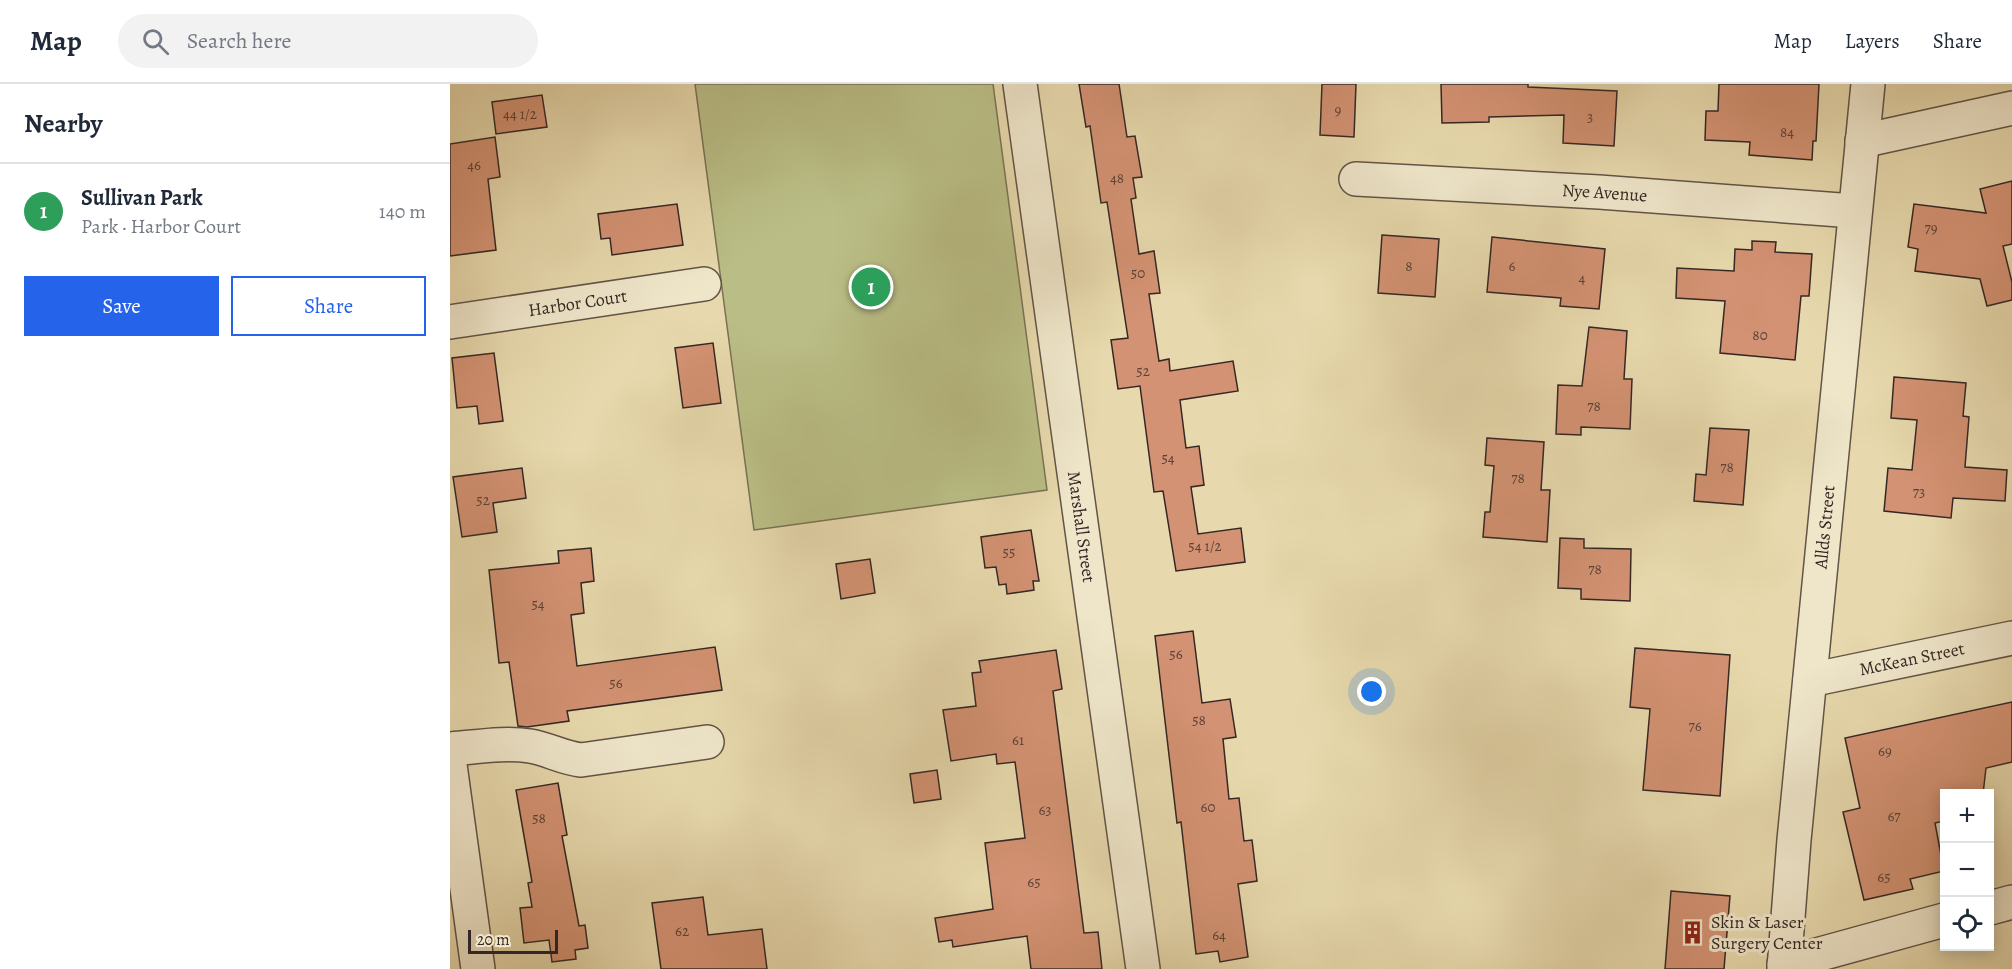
<!DOCTYPE html>
<html lang="en">
<head>
<meta charset="utf-8">
<style>
  body { margin:0; font-family:Alegreya,serif; background:#f2f2f3; color:#1f2937 }
  .controls { position:absolute; right:18px; bottom:18px; display:grid; overflow:hidden; border-radius:0px; box-shadow:0 3px 15px #0003 }
  .controls button { width:54px; height:54px; display:grid; place-items:center; padding:0; border:0; border-bottom:2px solid #e0e1e3; background:#fff; color:#1f2937; font:30px sans-serif }
  .scale { position:absolute; left:18px; bottom:15px; width:90px; box-sizing:border-box; padding-left:6px; border:3px solid #352824; border-top:0; font-size:16px; line-height:21px; white-space:nowrap; color:#352824; -webkit-text-stroke:4px #efe6ca; paint-order:stroke }
  .you { position:absolute; left:922px; top:608px; width:21px; height:21px; margin:-15px; border:4px solid #fff; border-radius:50%; background:#1a73e8; box-shadow:0 0 0 9px #1a73e833 }
  .badge { display:grid; place-items:center; width:39px; height:39px; border-radius:50%; background:#2563eb; color:#fff; font-size:20px; font-weight:700 }
  .pin { position:absolute; translate:-50% -50%; border:3px solid #fff; box-shadow:0 2px 6px #0006 }
  .list { margin:0; padding:0; list-style:none }
  h2 { display:flex; justify-content:space-between; align-items:center; height:78px; margin:0; padding:0 24px; font-size:26px }
  h2 small { font-size:20px; font-weight:400; color:#747a83 }
  .list li { display:grid; grid-template-columns:39px 1fr auto; gap:18px; align-items:center; box-sizing:border-box; height:96px; padding:0 24px; border-top:2px solid #e0e1e3 }
  .list b { display:block; font-size:22px; white-space:nowrap }
  .list p { margin:0; font-size:20px; white-space:nowrap; color:#747a83 }
  .list em { font-size:20px; font-style:normal; color:#747a83 }
  .actions { display:flex; gap:12px; padding:18px 24px }
  .actions a { flex:1; padding:14px 0; border:2px solid #2563eb; border-radius:0px; text-align:center; font-size:21px; color:#2563eb }
  .actions .main { background:#2563eb; color:#fff }
  .icon { flex:none; width:33px; height:33px; fill:none; stroke:currentColor; stroke-width:2; stroke-linecap:round; stroke-linejoin:round }
  .map { position:relative; flex:none; width:1562px; height:885px; overflow:hidden }
  header { display:flex; align-items:center; gap:36px; box-sizing:border-box; height:84px; padding:0 30px; background:#fff; border-bottom:2px solid #e0e1e3 }
  header strong { font-size:28px }
  nav { display:flex; gap:33px; margin-inline-start:auto; font-size:21px }
  .search { width:420px; height:54px; background:#f2f2f3; display:flex; align-items:center; gap:15px; box-sizing:border-box; padding:0 21px; border-radius:33px; color:#747a83; font-size:22px }
  main { display:flex }
  aside { flex:1; background:#fff }
  .map>svg:first-child { display:block }
  .green { fill:#babe86; stroke:#787355; stroke-width:1.5 }
  .building { fill:#d39273; stroke:#352824; stroke-width:1.5 }
  .lines { fill:none; stroke-linecap:round; stroke-linejoin:round }
  .minor-casing { stroke:#625446; stroke-width:36 }
  .minor { stroke:#efe6ca; stroke-width:33 }
  .labels { text-anchor:middle; stroke-width:6; stroke-linejoin:round; paint-order:stroke }
  .number-label { font-size:15px; fill:#5c4238 }
  .street-label { font-size:18px; fill:#352824; stroke:#efe6ca }
  .poi-label { font-size:18px; fill:#352824; stroke:#efe6ca; text-anchor:start }
</style>
</head>
<body>
<header>
<strong>Map</strong>
<div class="search"><svg class="icon" aria-label="search" viewBox="0 0 24 24"><circle cx="10" cy="10" r="6"/><path d="M15 15l6 6"/></svg>Search here</div>
<nav><a>Map</a><a>Layers</a><a>Share</a></nav>
</header>
<main>
<aside>
<h2>Nearby<small></small></h2>
<ul class="list">
<li><span class="badge" style="background:#2e9e5b">1</span><div><b>Sullivan Park</b><p>Park · Harbor Court</p></div><em>140 m</em></li>
</ul>
<div class="actions"><a class="main">Save</a><a>Share</a></div>
</aside>
<div class="map">
<svg width="1562" height="885" viewBox="0 0 1562 885">
  <rect width="100%" height="100%" fill="#e7d9ad"/>
  <filter id="stains"><feTurbulence type="fractalNoise" baseFrequency=".00333" numOctaves="4"/><feColorMatrix values="0 0 0 0 .2 0 0 0 0 .09 0 0 0 0 .02 0 0 0 .5 -.17"/></filter>
  <radialGradient id="worn" r=".72"><stop offset=".6" stop-color="#630" stop-opacity="0"/><stop offset="1" stop-color="#630" stop-opacity=".3"/></radialGradient>
  <polygon class="green" points="245,0 543,0 597,406 304,446"/>
  <g class="building">
    <polygon points="629,0 669,0 677,53 685,52 692,93 683,94 686,114 681,115 689,170 704,167 710,209 699,210 709,277 719,275 720,287 783,277 788,307 730,316 736,364 749,362 754,401 741,403 748,450 791,444 795,478 726,487 713,407 704,408 690,302 668,305 661,256 678,254 657,118 651,119 640,42 636,43"/>
    <polygon points="872,0 906,0 904,53 870,51"/>
    <polygon points="991,0 1078,0 1078,3 1167,7 1164,62 1113,59 1114,31 1039,33 1039,38 992,39"/>
    <polygon points="1269,0 1369,0 1366,57 1363,57 1362,76 1299,71 1300,58 1255,56 1256,27 1268,27"/>
    <polygon points="92,11 97,43 46,50 42,18"/>
    <polygon points="45,53 50,93 38,95 46,166 0,172 0,60"/>
    <polygon points="1562,97 1562,160 1553,162 1562,198 1562,216 1537,222 1530,195 1465,187 1468,165 1458,163 1464,120 1536,129 1530,105"/>
    <polygon points="227,120 233,161 162,171 160,154 151,155 148,130"/>
    <polygon points="932,151 989,155 985,213 928,209"/>
    <polygon points="1042,153 1155,165 1149,225 1110,222 1111,214 1037,208"/>
    <polygon points="1302,157 1326,158 1325,168 1362,170 1359,212 1351,212 1345,276 1270,269 1275,217 1226,214 1227,184 1284,187 1285,165 1302,166"/>
    <polygon points="1139,243 1177,247 1174,295 1182,295 1180,345 1131,343 1131,351 1106,350 1108,301 1132,302"/>
    <polygon points="263,259 271,319 233,324 225,264"/>
    <polygon points="44,269 53,337 29,340 27,322 7,324 2,274"/>
    <polygon points="1444,293 1516,299 1513,332 1519,333 1515,383 1557,386 1555,417 1503,414 1501,434 1434,427 1438,384 1462,386 1467,336 1441,334"/>
    <polygon points="1260,344 1299,346 1293,421 1244,417 1246,390 1256,391"/>
    <polygon points="1037,354 1094,358 1091,406 1100,406 1097,458 1033,453 1035,428 1040,428 1044,382 1035,381"/>
    <polygon points="72,384 76,414 43,419 47,448 12,453 3,393"/>
    <polygon points="581,446 589,497 583,497 584,506 557,510 556,500 549,501 546,483 535,484 531,453"/>
    <polygon points="1110,454 1134,455 1134,464 1181,465 1180,517 1131,515 1131,505 1108,504"/>
    <polygon points="141,464 144,497 131,499 134,529 121,531 127,582 265,563 272,606 117,627 119,637 77,643 68,642 59,578 49,579 39,486 109,479 108,467"/>
    <polygon points="420,475 425,509 391,515 386,480"/>
    <polygon points="743,547 752,619 780,615 786,653 773,655 779,715 789,714 794,757 802,756 807,797 788,800 798,873 770,878 768,867 746,870 731,738 727,739 705,552"/>
    <polygon points="1185,564 1280,571 1270,712 1193,706 1200,625 1180,623"/>
    <polygon points="606,566 612,605 603,607 634,849 648,848 652,885 581,885 577,852 503,863 502,856 489,858 485,834 543,825 535,759 575,754 565,678 547,680 546,670 501,677 493,626 526,622 522,589 531,588 529,577"/>
    <polygon points="1562,618 1562,678 1536,684 1533,710 1494,710 1494,737 1485,739 1494,787 1460,795 1463,805 1414,816 1393,728 1410,724 1395,654"/>
    <polygon points="487,686 491,715 464,719 460,690"/>
    <polygon points="108,699 117,751 112,752 129,842 135,841 138,864 125,866 126,875 102,878 99,856 74,859 70,824 82,823 78,799 82,798 66,706"/>
    <polygon points="1221,807 1280,812 1274,885 1215,885"/>
    <polygon points="253,813 258,851 312,845 317,885 211,885 202,819"/>
  </g>
  <g class="lines">
    <defs>
      <g id="minor">
        <path id="s1" d="M570 0 693 885"/>
        <polyline points="1412,57 1562,24"/>
        <path id="s2" d="M906 95 1149 108 1404 127"/>
        <path id="s3" d="M0 238 254 200"/>
        <path id="s4" d="M1360 596 1562 554"/>
        <path d="M0 665C26 663 55 658 80 662 98 665 113 674 131 676L257 658"/>
        <polyline points="0,681 28,885"/>
        <polyline points="1540,824 1562,818"/>
        <polyline points="1334,880 1494,836"/>
        <path id="s5" d="M1334 885 1344 756 1418 0"/>
      </g>
    </defs>
    <use href="#minor" class="minor-casing"/>
    <use href="#minor" class="minor"/>
  </g>
  <defs>
    <symbol id="building-bare" viewBox="-9 -9 18 18"><path d="M-4-6H4V6H1V3H-1V6H-4ZM-2.5-4.3h1.7v1.8h-1.7ZM.8-4.3h1.7v1.8H.8ZM-2.5-1h1.7V.8h-1.7ZM.8-1h1.7V.8H.8Z" fill="#8f2418" stroke="#efe6ca" stroke-width="2.5" paint-order="stroke"/></symbol>
  </defs>
  <g fill-rule="evenodd">
    <use href="#building-bare" x="1226" y="832" width="33" height="33"/>
  </g>
  <g class="labels">
    <g class="number-label">
      <text x="888" y="31">9</text>
      <text x="70" y="35">44 1/2</text>
      <text x="1140" y="38">3</text>
      <text x="1337" y="53">84</text>
      <text x="24" y="86">46</text>
      <text x="667" y="99">48</text>
      <text x="1481" y="149">79</text>
      <text x="959" y="187">8</text>
      <text x="1062" y="187">6</text>
      <text x="688" y="194">50</text>
      <text x="1132" y="199">4</text>
      <text x="1310" y="256">80</text>
      <text x="693" y="292">52</text>
      <text x="1144" y="327">78</text>
      <text x="718" y="379">54</text>
      <text x="1277" y="388">78</text>
      <text x="1068" y="399">78</text>
      <text x="1469" y="413">73</text>
      <text x="33" y="421">52</text>
      <text x="755" y="467">54 1/2</text>
      <text x="559" y="473">55</text>
      <text x="1145" y="490">78</text>
      <text x="88" y="525">54</text>
      <text x="726" y="575">56</text>
      <text x="166" y="604">56</text>
      <text x="749" y="641">58</text>
      <text x="1245" y="647">76</text>
      <text x="568" y="661">61</text>
      <text x="1435" y="672">69</text>
      <text x="758" y="728">60</text>
      <text x="595" y="731">63</text>
      <text x="1444" y="737">67</text>
      <text x="89" y="739">58</text>
      <text x="1434" y="798">65</text>
      <text x="584" y="803">65</text>
      <text x="232" y="852">62</text>
      <text x="769" y="856">64</text>
    </g>
    <g class="street-label">
      <text dy="6" stroke="none"><textPath href="#s2" startOffset="249">Nye Avenue</textPath></text>
      <text dy="6" stroke="none"><textPath href="#s3" startOffset="129">Harbor Court</textPath></text>
      <text dy="6" stroke="none"><textPath href="#s1" startOffset="447">Marshall Street</textPath></text>
      <text dy="6" stroke="none"><textPath href="#s5" startOffset="444">Allds Street</textPath></text>
      <text dy="6" stroke="none"><textPath href="#s4" startOffset="104">McKean Street</textPath></text>
    </g>
    <g class="poi-label">
      <text x="1261" y="844">Skin &amp; Laser<tspan x="1261" dy="21">Surgery Center</tspan></text>
    </g>
  </g>
  <rect width="100%" height="100%" filter="url(#stains)"/>
  <rect width="100%" height="100%" fill="url(#worn)"/>
</svg>
<div class="controls">
<button>+</button>
<button>−</button>
<button><svg class="icon" aria-label="locate" viewBox="0 0 24 24"><circle cx="12" cy="12" r="6"/><path d="M12 2v4M12 18v4M2 12h4M18 12h4"/></svg></button>
</div>
<div class="scale">20 m</div>
<div class="you"></div>
<div class="pin badge" style="left:421px;top:203px;background:#2e9e5b">1</div>
</div>
</main>
</body>
</html>
